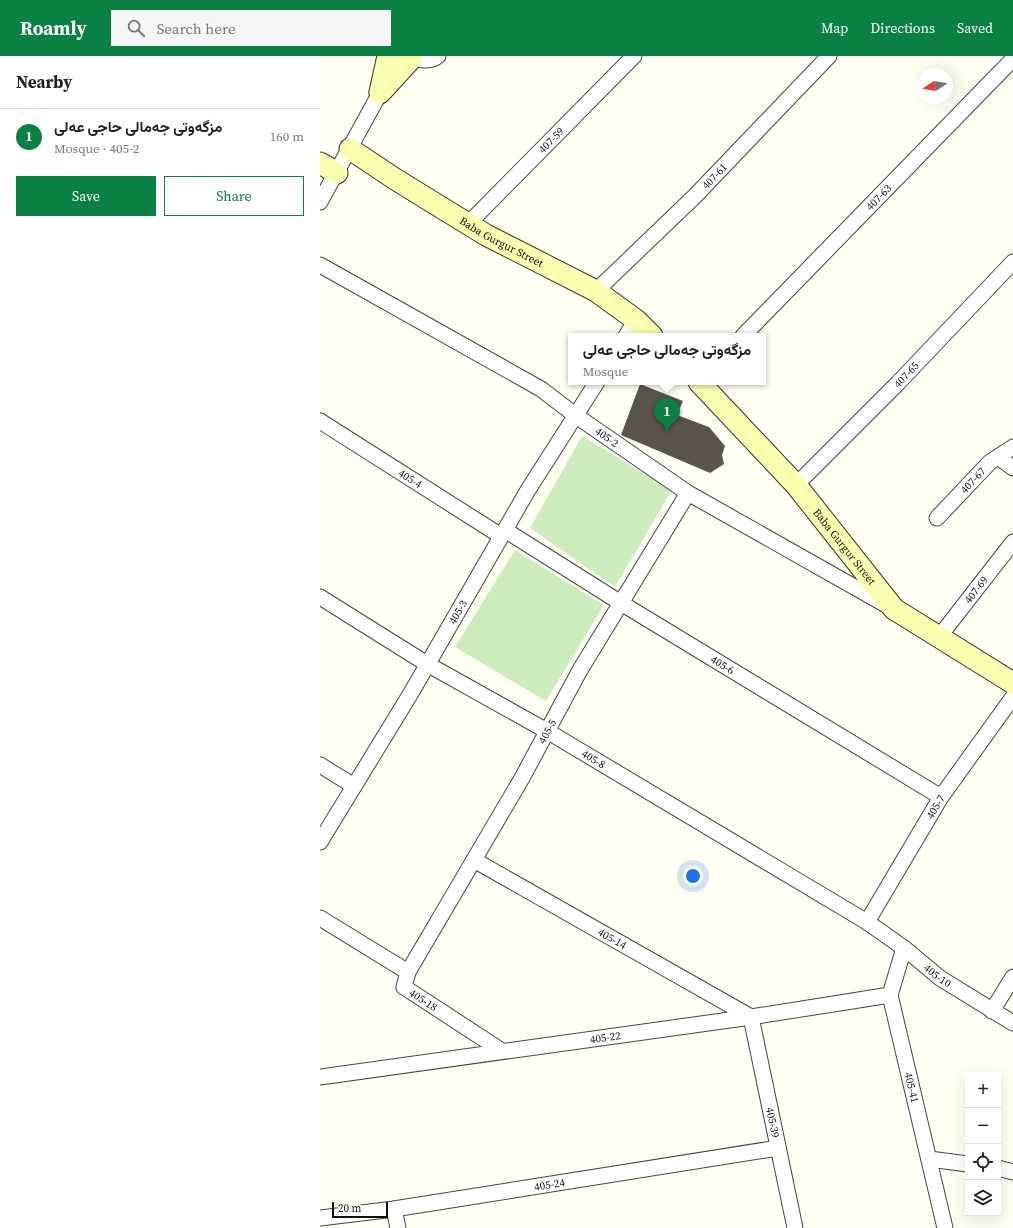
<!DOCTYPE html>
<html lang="en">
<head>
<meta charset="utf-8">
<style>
  body { margin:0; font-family:"Source Serif 4",Vazirmatn,serif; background:#f6f6f6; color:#222 }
  .controls { position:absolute; right:12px; bottom:12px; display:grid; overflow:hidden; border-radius:0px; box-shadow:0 4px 16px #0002 }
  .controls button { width:36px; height:36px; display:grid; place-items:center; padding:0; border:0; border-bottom:1px solid #e0e0e0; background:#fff; color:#222; font:20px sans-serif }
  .compass { position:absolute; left:597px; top:12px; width:36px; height:36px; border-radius:50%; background:#fff; box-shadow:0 4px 16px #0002; rotate:258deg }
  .scale { position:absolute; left:12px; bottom:10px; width:56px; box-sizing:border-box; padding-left:4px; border:2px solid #111; border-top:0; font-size:11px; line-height:14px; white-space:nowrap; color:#111; -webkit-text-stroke:3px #fff; paint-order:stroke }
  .you { position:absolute; left:373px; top:820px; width:14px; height:14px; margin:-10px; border:3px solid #fff; border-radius:50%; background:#1a73e8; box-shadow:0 0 0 6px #1a73e833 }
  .badge { display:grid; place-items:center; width:26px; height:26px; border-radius:50%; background:#0b8043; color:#fff; font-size:13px; font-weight:700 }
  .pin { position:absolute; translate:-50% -33px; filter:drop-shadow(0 1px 2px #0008) }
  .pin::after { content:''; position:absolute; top:21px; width:14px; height:12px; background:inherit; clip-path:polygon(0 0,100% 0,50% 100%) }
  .popup { position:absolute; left:248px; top:277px; width:198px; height:52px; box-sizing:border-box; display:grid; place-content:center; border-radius:0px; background:#fff; filter:drop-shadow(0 1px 3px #0005); font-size:13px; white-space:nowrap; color:#767676 }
  .popup b { font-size:15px; color:#222 }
  .popup::after { content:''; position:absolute; left:50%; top:100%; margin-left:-8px; border:8px solid transparent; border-top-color:#fff }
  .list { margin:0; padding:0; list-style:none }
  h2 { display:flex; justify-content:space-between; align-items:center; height:52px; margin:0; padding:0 16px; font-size:17px }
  h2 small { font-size:13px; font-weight:400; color:#767676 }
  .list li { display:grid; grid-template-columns:26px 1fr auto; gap:12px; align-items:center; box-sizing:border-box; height:56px; padding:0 16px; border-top:1px solid #e0e0e0 }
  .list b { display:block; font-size:15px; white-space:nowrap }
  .list p { margin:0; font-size:13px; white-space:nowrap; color:#767676 }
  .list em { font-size:13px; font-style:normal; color:#767676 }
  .actions { display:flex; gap:8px; padding:12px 16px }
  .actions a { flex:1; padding:9px 0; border:1px solid #0b8043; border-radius:0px; text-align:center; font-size:14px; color:#0b8043 }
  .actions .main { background:#0b8043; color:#fff }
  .icon { flex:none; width:22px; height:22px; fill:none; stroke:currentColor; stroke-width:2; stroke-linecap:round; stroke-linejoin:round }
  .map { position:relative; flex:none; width:693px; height:1172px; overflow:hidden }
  header { display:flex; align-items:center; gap:24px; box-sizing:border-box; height:56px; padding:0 20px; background:#0b8043; color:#fff }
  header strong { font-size:19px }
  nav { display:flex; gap:22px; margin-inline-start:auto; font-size:14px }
  .search { width:280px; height:36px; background:#f6f6f6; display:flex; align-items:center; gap:10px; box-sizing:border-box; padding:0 14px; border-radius:0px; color:#767676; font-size:15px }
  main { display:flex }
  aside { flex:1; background:#fff }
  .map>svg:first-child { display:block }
  .green { fill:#ccecbb }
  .building { fill:#5a544c }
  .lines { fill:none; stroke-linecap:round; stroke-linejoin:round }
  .street-casing { stroke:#444; stroke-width:17 }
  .secondary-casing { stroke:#333; stroke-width:23 }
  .street { stroke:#fff; stroke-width:15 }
  .secondary { stroke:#faffaf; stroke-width:21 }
  .labels { text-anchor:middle; stroke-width:4; stroke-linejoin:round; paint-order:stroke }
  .street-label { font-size:11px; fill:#111; stroke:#fff }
</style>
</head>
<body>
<header>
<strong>Roamly</strong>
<div class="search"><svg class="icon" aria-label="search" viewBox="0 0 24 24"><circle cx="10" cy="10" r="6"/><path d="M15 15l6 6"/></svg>Search here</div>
<nav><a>Map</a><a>Directions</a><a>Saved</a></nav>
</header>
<main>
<aside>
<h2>Nearby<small></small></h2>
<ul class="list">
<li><span class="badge">1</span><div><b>مزگەوتی جەمالی حاجی عەلی</b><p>Mosque · 405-2</p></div><em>160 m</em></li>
</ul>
<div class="actions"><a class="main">Save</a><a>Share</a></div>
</aside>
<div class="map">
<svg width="693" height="1172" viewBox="0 0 693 1172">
  <rect width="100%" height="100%" fill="#fffff4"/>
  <g class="green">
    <polygon points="262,380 352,434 295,531 210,472"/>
    <polygon points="195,494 284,549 226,645 135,591"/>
  </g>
  <polygon class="building" points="320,328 363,345 357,359 389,371 405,390 402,399 404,408 390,417 301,379"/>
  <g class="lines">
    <defs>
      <g id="street">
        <path d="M83 0C94 2 109 8 118 0"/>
        <polyline points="0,146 60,37"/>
        <path id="s1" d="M148 168 314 0"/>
        <path id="s2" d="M0 209 221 333 255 359 368 437 568 550"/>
        <path id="s3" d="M276 235 375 140 509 0"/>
        <polyline points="306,280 316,264"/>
        <path id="s4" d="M423 280 693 3"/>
        <path id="s5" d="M0 365 181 480"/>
        <polyline points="678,401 693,412"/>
        <path id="s6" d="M476 429 578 327 693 206"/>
        <path id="s7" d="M617 462 670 406 693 391"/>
        <path id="s8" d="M185 474 301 547 621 741"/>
        <path id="s9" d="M0 541 107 608 227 675 547 866 584 892 620 922 693 967"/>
        <path id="s10" d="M619 581 693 486"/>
        <polyline points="0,709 34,730"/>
        <path id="s11" d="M0 786 91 637 208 434 277 326"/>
        <path id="s12" d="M154 804 431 961 475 1172"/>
        <path id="s13" d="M0 862 88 916 84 931 182 995"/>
        <path id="s14" d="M547 866 621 741 693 641"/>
        <path id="s15" d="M584 892 570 939 625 1172"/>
        <path id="s16" d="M88 916 202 722 260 614 368 437"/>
        <polyline points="672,955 693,921"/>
        <path id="s17" d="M0 1021 431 961 570 939"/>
        <polyline points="609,1103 648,1108"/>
        <polyline points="678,1112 693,1116"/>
        <polyline points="74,1153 78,1172"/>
        <path id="s18" d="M0 1162 74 1153 458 1092"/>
      </g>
      <g id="secondary">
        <polyline points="60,36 68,0"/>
        <polyline points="60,37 92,2 92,0"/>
        <path id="s19" d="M30 93 75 123 166 179 276 235 316 264 332 280"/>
        <polyline points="0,107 17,117"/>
        <path id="s20" d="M379 326 476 429 574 553 693 627"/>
      </g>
    </defs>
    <use href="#street" class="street-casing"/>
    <use href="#secondary" class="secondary-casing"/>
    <use href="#street" class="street"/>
    <use href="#secondary" class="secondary"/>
  </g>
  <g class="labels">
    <g class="street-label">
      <text dy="4" stroke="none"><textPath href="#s1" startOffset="118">407-59</textPath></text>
      <text dy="4" stroke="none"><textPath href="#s3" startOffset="165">407-61</textPath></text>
      <text dy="4" stroke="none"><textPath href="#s4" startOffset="194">407-63</textPath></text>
      <text dy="4" stroke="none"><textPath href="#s19" startOffset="178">Baba Gurgur Street</textPath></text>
      <text dy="4" stroke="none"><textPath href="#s6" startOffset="156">407-65</textPath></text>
      <text dy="4" stroke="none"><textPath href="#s2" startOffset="335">405-2</textPath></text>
      <text dy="4" stroke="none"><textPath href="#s5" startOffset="107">405-4</textPath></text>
      <text dy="4" stroke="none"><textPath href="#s7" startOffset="52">407-67</textPath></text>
      <text dy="4" stroke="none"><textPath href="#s20" startOffset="220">Baba Gurgur Street</textPath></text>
      <text dy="4" stroke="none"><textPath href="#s10" startOffset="60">407-69</textPath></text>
      <text dy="4" stroke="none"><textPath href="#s11" startOffset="268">405-3</textPath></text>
      <text dy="4" stroke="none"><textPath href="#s8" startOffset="256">405-6</textPath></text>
      <text dy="4" stroke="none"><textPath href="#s16" startOffset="278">405-5</textPath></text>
      <text dy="4" stroke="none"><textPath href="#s9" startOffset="318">405-8</textPath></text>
      <text dy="4" stroke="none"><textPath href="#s14" startOffset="134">405-7</textPath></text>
      <text dy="4" stroke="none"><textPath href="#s12" startOffset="159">405-14</textPath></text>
      <text dy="4" stroke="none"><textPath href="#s9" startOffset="725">405-10</textPath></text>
      <text dy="4" stroke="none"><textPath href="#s13" startOffset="142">405-18</textPath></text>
      <text dy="4" stroke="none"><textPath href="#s17" startOffset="288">405-22</textPath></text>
      <text dy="4" stroke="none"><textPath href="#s15" startOffset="144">405-41</textPath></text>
      <text dy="4" stroke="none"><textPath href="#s12" startOffset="426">405-39</textPath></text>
      <text dy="4" stroke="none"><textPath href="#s18" startOffset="232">405-24</textPath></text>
    </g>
  </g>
</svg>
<div class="controls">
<button>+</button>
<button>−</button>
<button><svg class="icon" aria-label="locate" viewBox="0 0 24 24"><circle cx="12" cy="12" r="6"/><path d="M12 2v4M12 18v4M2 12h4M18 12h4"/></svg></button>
<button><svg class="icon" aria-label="layers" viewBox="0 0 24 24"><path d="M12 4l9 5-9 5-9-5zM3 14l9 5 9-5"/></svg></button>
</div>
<svg class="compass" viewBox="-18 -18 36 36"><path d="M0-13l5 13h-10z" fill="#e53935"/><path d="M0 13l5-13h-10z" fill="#767676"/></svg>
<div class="scale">20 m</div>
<div class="you"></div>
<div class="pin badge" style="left:347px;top:375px">1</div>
<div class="popup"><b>مزگەوتی جەمالی حاجی عەلی</b>Mosque</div>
</div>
</main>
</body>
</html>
